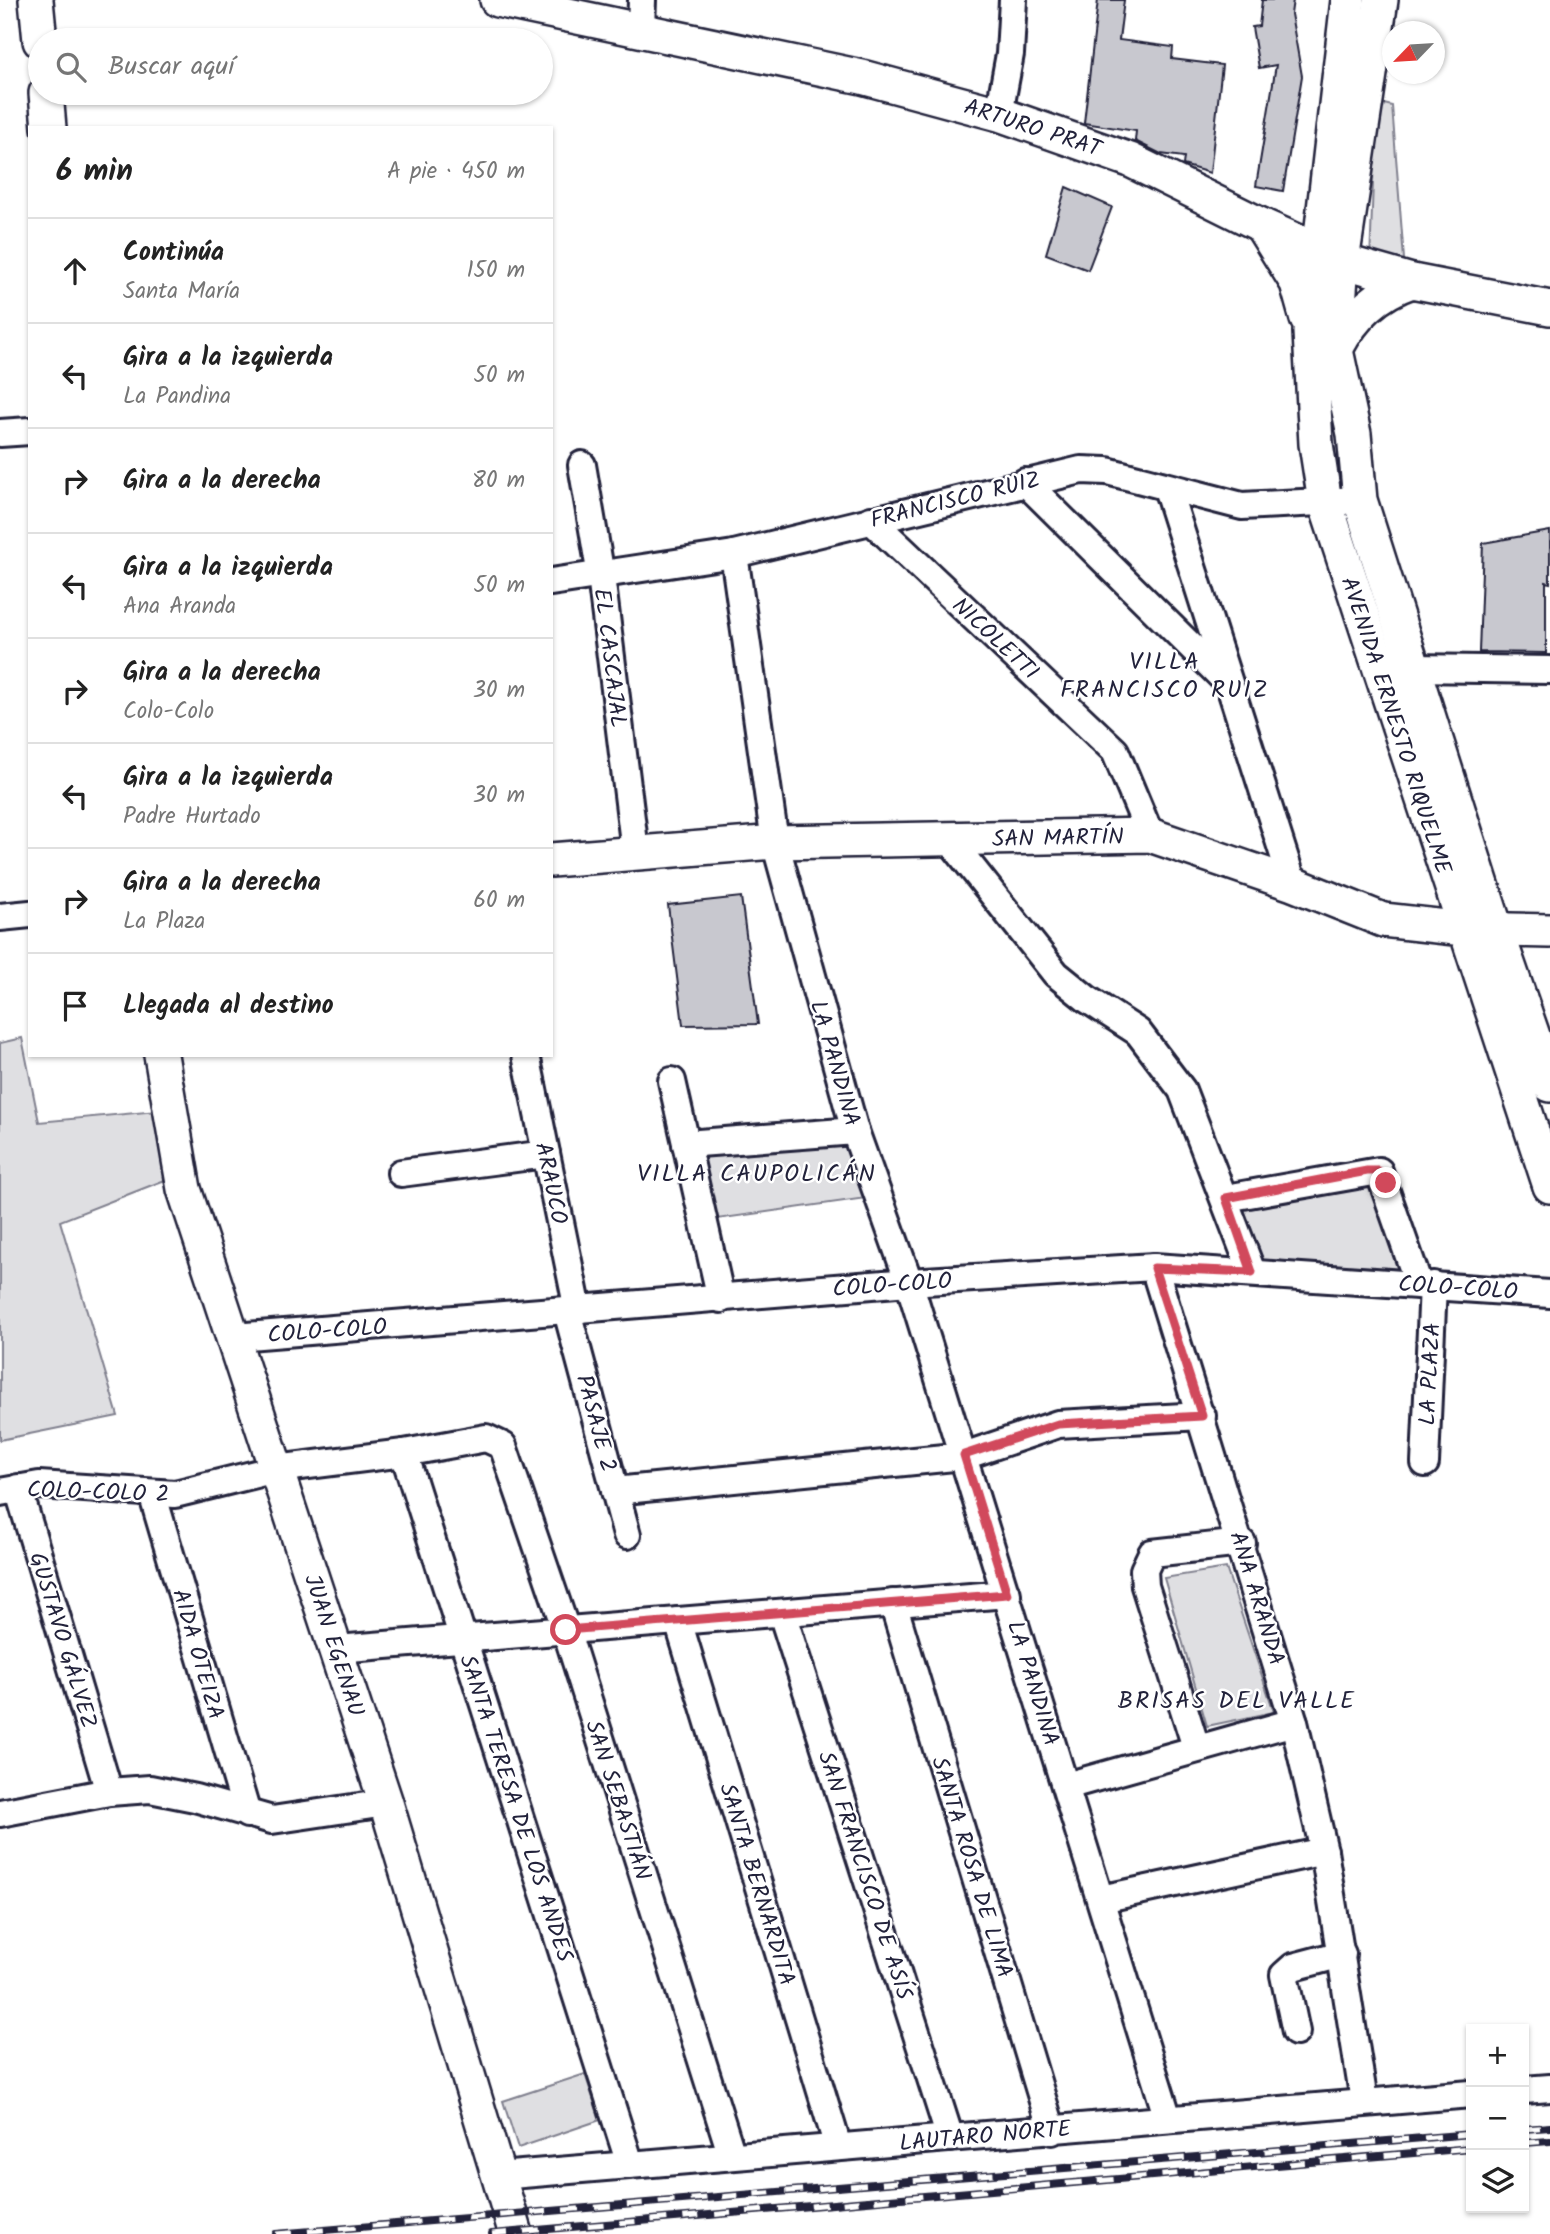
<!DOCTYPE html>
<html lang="es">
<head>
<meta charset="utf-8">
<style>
  body { margin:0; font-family:Kalam,sans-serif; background:#f2f2f2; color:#222 }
  .controls { position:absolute; right:21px; bottom:21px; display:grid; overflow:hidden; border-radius:0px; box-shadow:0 2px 5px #0004 }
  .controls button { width:63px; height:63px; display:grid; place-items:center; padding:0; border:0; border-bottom:2px solid #e0e0e0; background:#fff; color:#222; font:35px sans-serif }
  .compass { position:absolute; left:1382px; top:21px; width:63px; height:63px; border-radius:50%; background:#fff; box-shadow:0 2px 5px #0004; rotate:245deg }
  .stop { position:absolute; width:21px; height:21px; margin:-16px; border:5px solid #d1495b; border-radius:50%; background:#fff }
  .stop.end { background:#d1495b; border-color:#fff; box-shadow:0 2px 7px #0008 }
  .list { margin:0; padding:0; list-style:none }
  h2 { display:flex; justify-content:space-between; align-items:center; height:91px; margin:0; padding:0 28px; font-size:30px }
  h2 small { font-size:23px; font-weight:400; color:#767676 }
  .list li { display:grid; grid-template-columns:46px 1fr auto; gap:21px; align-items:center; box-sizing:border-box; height:105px; padding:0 28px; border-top:2px solid #e0e0e0 }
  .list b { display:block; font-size:26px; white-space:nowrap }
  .list p { margin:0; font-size:23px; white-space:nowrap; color:#767676 }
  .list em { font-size:23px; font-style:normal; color:#767676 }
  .icon { flex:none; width:38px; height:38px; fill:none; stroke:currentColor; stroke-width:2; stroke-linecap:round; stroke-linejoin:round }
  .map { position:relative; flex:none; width:1550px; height:2234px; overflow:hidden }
  .search { position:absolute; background:#fff; box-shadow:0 2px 5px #0004; left:28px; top:28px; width:525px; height:77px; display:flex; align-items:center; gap:18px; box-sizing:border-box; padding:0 24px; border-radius:38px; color:#767676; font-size:26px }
  .panel { position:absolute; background:#fff; box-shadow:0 2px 5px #0004; left:28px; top:126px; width:525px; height:931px; border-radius:0px }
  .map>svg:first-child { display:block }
  .green { fill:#dfdfe2; stroke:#80808e; stroke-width:2 }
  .building { fill:#c8c8cf; stroke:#22223b; stroke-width:2 }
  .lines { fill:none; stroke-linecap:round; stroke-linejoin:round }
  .minor-casing { stroke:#22223b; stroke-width:32 }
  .major-casing { stroke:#22223b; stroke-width:38 }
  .minor { stroke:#fff; stroke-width:26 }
  .major { stroke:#fff; stroke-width:33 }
  .rail-casing { stroke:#22223b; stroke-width:8 }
  .rail { stroke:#fff; stroke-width:5; stroke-dasharray:16; stroke-linecap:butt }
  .route { stroke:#d1495b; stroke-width:9 }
  .labels { text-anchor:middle; stroke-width:5; stroke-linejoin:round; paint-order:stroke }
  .street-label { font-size:23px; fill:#22223b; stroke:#fff }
  .neighbourhood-label { font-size:24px; letter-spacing:2px; fill:#22223b; stroke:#fff }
</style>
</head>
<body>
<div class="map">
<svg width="1550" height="2234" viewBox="0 0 1550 2234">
  <rect width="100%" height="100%" fill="#fff"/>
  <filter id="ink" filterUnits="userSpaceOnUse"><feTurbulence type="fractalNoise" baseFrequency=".0143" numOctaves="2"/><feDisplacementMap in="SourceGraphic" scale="14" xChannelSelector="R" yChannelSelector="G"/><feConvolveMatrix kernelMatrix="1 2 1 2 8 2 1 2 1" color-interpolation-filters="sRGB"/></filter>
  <g filter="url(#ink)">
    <g class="green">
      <polygon points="1376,102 1392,106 1405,272 1370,262"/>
      <polygon points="22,1038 39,1122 157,1111 170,1178 60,1221 118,1416 0,1440 0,1043"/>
      <polygon points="847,1139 866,1198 717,1219 700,1155"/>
      <polygon points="1376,1178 1420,1298 1257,1273 1232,1204"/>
      <polygon points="1226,1568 1274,1712 1207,1726 1164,1578"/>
      <polygon points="585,2074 600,2120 518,2148 503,2101"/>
    </g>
    <g class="building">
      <polygon points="1098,0 1124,0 1119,40 1173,47 1172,59 1222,65 1210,173 1183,165 1184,157 1161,154 1135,141 1136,131 1084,123"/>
      <polygon points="1262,0 1293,0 1291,14 1302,76 1283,191 1256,186 1276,65 1259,68 1252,27 1259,26"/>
      <polygon points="1066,187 1112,207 1088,270 1046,254"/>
      <polygon points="1550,531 1550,583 1546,582 1546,653 1479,652 1483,543"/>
      <polygon points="741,897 758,1024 683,1025 668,905"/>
    </g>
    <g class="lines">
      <defs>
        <g id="minor">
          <polyline points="641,28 642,0"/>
          <polyline points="999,114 1010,54 1013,0"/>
          <polyline points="0,433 30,431"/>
          <polyline points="582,465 601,576 635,851"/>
          <polyline points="1025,482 1224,679"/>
          <polyline points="1167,488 1293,884"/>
          <polyline points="871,520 1115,751 1150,835"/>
          <polyline points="734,554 775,842 855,1131 909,1282 1168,2119"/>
          <polyline points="551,582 734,554 1081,470 1107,471 1242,506 1360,500"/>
          <polyline points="1413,668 1550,670"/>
          <polyline points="949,839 1056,974 1087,999 1138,1032 1182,1090 1252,1272"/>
          <polyline points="0,917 30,914"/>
          <polyline points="526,1055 578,1310"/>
          <polyline points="672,1081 721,1299"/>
          <polyline points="686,1144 855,1131"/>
          <polyline points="401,1173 546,1154"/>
          <polyline points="1226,1198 1379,1171 1419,1285"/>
          <polyline points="1154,1267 1294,1722 1324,1851 1364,2101"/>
          <polyline points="567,1311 627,1535"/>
          <polyline points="235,1337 909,1282 1154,1267 1550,1294"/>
          <polyline points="404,1453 630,2164"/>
          <polyline points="1425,1463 1433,1285"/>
          <polyline points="18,1488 109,1792"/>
          <polyline points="615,1491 964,1456 1058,1424 1202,1416"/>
          <polyline points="0,1492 39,1485 175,1494 276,1469 404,1453 486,1438 503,1446 566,1630 732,2156"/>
          <polyline points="152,1493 247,1814"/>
          <polyline points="893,1603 1052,2131"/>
          <polyline points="782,1613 950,2138"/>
          <polyline points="678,1621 838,2147"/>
          <polyline points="337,1649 1007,1594"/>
          <polyline points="1196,1747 1145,1586 1144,1570 1152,1553 1242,1543"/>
          <polyline points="1066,1786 1294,1722"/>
          <polyline points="0,1813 109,1792 150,1789 195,1798 272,1820 386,1803"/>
          <polyline points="1101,1899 1324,1851"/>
          <polyline points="1296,2032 1284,1975 1293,1967 1342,1954"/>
          <polyline points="1524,2090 1550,2088"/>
          <polyline points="499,2176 1471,2094"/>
        </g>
        <g id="major">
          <polyline points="36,0 40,41"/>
          <polyline points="497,0 862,77 999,114 1130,160 1261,225 1342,261 1412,281 1550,308"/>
          <polyline points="1348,0 1310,332 1316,444 1325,502 1550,1186"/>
          <polyline points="1381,0 1342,261 1336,350 1354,434 1360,500 1496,929 1550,1085"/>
          <polyline points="46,93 49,128"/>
          <polyline points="1261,225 1297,283 1307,319"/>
          <path d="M1337 347C1354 315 1377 293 1412 281"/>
          <polyline points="551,860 775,842 1150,835 1293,884 1383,920 1464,929 1550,931"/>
          <polyline points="161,1055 184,1189 386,1803 516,2234"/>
        </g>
      </defs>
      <use href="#minor" class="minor-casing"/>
      <use href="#major" class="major-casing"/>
      <use href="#minor" class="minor"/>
      <use href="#major" class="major"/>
      <defs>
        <g id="rail">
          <polyline points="1524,2129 1550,2127"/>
          <polyline points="1524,2143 1550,2141"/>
          <polyline points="276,2234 1471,2134"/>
          <polyline points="492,2234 1471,2148"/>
        </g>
      </defs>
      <use href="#rail" class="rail-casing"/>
      <use href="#rail" class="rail"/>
    </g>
  </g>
  <g class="lines" filter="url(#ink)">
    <polyline class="route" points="566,1630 1007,1594 964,1455 1058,1424 1202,1416 1154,1268 1252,1272 1226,1198 1367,1171 1379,1171 1386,1183"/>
  </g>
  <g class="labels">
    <g class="street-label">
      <text transform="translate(1033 127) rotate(18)" y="8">ARTURO PRAT</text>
      <text transform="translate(955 499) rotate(-14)" y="8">FRANCISCO RUIZ</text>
      <text transform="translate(996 638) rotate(43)" y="8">NICOLETTI</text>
      <text transform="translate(611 658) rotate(83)" y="8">EL CASCAJAL</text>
      <text transform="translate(1397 725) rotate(72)" y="8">AVENIDA ERNESTO RIQUELME</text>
      <text transform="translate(1058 837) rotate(-1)" y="8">SAN MARTÍN</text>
      <text transform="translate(836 1063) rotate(74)" y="8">LA PANDINA</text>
      <text transform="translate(552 1183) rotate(78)" y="8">ARAUCO</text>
      <text transform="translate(892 1284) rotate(-4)" y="8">COLO-COLO</text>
      <text transform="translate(1458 1287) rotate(4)" y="8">COLO-COLO</text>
      <text transform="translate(327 1330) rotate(-4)" y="8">COLO-COLO</text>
      <text transform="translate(1429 1374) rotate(-87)" y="8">LA PLAZA</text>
      <text transform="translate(597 1423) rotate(75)" y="8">PASAJE 2</text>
      <text transform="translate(98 1491) rotate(2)" y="8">COLO-COLO 2</text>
      <text transform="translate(1258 1598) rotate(73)" y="8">ANA ARANDA</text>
      <text transform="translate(64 1640) rotate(73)" y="8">GUSTAVO GÁLVEZ</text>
      <text transform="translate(335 1645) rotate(72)" y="8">JUAN EGENAU</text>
      <text transform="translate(199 1654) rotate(74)" y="8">AIDA OTEIZA</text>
      <text transform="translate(1034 1683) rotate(73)" y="8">LA PANDINA</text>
      <text transform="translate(619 1800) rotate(72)" y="8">SAN SEBASTIÁN</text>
      <text transform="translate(517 1808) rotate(72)" y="8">SANTA TERESA DE LOS ANDES</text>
      <text transform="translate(973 1867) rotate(73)" y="8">SANTA ROSA DE LIMA</text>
      <text transform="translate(866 1875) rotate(72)" y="8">SAN FRANCISCO DE ASÍS</text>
      <text transform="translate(758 1884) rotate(73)" y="8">SANTA BERNARDITA</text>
      <text transform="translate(985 2135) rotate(-5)" y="8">LAUTARO NORTE</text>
    </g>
    <g class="neighbourhood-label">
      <text x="1165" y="669">VILLA<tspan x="1165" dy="28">FRANCISCO RUIZ</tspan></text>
      <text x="757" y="1181">VILLA CAUPOLICÁN</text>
      <text x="1237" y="1708">BRISAS DEL VALLE</text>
    </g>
  </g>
</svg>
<div class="controls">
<button>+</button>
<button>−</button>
<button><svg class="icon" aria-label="layers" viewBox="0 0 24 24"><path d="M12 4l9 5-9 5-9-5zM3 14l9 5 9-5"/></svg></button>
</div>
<svg class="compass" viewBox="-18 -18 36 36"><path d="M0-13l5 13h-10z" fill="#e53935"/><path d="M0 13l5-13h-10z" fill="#767676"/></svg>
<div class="stop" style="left:566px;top:1630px"></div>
<div class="stop end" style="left:1386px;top:1183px"></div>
<div class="search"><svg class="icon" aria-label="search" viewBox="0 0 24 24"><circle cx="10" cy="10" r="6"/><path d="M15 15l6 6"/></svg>Buscar aquí</div>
<section class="panel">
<h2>6 min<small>A pie · 450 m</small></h2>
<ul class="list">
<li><svg class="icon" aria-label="ahead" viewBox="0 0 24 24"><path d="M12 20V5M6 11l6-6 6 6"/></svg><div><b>Continúa</b><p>Santa María</p></div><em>150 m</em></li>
<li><svg class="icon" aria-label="left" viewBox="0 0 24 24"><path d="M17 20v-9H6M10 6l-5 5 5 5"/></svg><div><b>Gira a la izquierda</b><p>La Pandina</p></div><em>50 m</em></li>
<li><svg class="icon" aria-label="right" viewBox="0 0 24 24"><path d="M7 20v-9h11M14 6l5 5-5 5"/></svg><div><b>Gira a la derecha</b></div><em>80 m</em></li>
<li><svg class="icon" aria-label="left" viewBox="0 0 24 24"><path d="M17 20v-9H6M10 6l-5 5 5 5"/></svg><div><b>Gira a la izquierda</b><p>Ana Aranda</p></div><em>50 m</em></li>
<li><svg class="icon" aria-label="right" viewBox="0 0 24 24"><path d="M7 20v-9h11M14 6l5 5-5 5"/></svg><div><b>Gira a la derecha</b><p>Colo-Colo</p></div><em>30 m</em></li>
<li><svg class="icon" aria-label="left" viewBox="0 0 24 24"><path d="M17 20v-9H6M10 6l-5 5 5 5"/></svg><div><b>Gira a la izquierda</b><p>Padre Hurtado</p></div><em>30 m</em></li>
<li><svg class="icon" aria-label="right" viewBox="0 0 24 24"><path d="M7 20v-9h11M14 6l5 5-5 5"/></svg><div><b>Gira a la derecha</b><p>La Plaza</p></div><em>60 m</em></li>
<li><svg class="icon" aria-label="arrive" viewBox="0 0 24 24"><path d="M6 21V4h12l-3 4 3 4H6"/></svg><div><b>Llegada al destino</b></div></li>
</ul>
</section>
</div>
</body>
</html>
